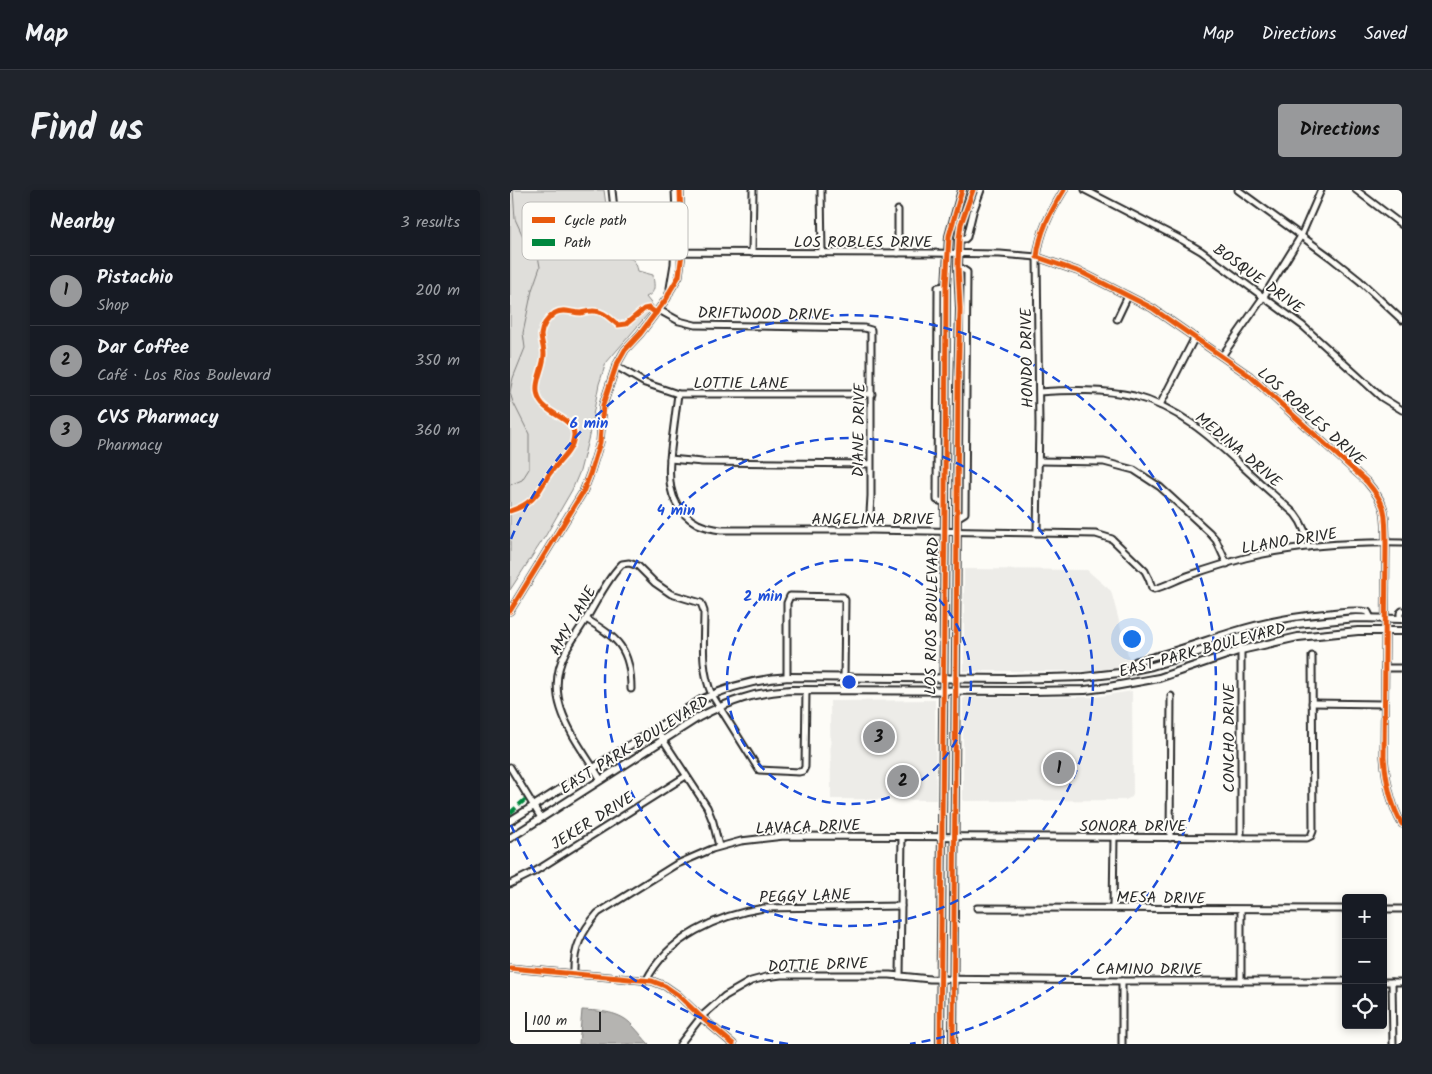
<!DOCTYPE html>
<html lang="en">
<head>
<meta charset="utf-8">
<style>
  body { margin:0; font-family:Kalam,sans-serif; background:#20242c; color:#f1f3f6 }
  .controls { position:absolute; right:15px; bottom:15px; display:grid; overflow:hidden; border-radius:5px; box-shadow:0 2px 8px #0003 }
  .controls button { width:45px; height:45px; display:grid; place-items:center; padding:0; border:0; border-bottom:1px solid #363941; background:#171b24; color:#f1f3f6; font:25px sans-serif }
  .scale { position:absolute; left:15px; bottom:12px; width:76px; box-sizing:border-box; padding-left:5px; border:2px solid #2b2b2b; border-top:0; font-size:14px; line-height:18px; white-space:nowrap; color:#2b2b2b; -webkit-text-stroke:4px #fdfcf7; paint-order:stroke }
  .you { position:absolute; left:621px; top:448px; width:18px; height:18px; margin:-12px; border:4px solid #fff; border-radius:50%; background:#1a73e8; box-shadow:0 0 0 8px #1a73e833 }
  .badge { display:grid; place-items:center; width:32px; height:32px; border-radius:50%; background:#98999b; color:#111; font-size:16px; font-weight:700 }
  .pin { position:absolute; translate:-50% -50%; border:2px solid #fff; box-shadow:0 1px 5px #0006 }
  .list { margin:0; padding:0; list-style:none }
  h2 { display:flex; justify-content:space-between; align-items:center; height:65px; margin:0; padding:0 20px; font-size:21px }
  h2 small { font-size:16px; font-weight:400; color:#9ea1a6 }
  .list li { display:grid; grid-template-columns:32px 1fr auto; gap:15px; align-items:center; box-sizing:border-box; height:70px; padding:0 20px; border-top:1px solid #363941 }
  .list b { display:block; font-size:19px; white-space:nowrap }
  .list p { margin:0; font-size:16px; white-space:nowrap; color:#9ea1a6 }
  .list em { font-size:16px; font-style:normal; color:#9ea1a6 }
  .icon { flex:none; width:28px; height:28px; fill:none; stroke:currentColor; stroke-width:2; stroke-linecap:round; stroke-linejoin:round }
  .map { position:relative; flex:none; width:892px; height:854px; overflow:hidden; border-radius:5px }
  header { display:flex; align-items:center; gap:30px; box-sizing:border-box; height:70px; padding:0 25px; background:#171b24; border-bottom:1px solid #363941 }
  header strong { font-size:24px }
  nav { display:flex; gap:28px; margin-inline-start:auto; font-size:18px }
  .intro { display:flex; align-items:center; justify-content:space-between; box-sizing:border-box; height:120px; padding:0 30px }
  h1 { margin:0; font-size:35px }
  .button { padding:12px 22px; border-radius:5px; background:#98999b; color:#111; font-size:18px; font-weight:700 }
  main { display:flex; gap:30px; padding:0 30px }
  aside { flex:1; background:#171b24; border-radius:5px; box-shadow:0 2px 8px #0003 }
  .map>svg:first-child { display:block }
  .built { fill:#edece8 }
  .green { fill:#dfdeda; stroke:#858482 }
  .water { fill:#b5b4b1; stroke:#7e7d7b }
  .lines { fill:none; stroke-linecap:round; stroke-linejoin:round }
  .stream { stroke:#7e7d7b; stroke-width:1 }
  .minor-casing { stroke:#2b2b2b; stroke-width:9 }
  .major-casing { stroke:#2b2b2b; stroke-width:10 }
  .minor { stroke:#fdfcf7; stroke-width:5 }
  .major { stroke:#fdfcf7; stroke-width:6 }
  .quiet { stroke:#00873e; stroke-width:4; stroke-dasharray:8 4; stroke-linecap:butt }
  .cycleway-casing { stroke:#fdfcf7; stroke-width:8 }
  .cycleway { stroke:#e8590c; stroke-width:5 }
  .ring { fill:none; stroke:#1d4ed8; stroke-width:2.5; stroke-dasharray:9 6 }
  .labels { text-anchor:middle; stroke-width:4; stroke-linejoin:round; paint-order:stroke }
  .street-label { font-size:16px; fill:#2b2b2b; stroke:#fdfcf7 }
  .key { fill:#fdfcf7; stroke:#bebdba; stroke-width:1 }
  .key-label { font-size:14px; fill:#2b2b2b }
  .centre { fill:#1d4ed8; stroke:#fdfcf7; stroke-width:2.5 }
  .ring-label { font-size:15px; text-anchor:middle; font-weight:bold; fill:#1d4ed8; stroke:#fdfcf7; stroke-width:4; stroke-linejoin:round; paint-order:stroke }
</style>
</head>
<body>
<header>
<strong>Map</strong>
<nav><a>Map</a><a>Directions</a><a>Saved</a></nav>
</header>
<div class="intro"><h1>Find us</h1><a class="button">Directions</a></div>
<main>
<aside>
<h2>Nearby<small>3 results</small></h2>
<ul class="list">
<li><span class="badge">1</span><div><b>Pistachio</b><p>Shop</p></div><em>200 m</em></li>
<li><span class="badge">2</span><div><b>Dar Coffee</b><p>Café · Los Rios Boulevard</p></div><em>350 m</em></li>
<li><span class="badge">3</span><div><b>CVS Pharmacy</b><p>Pharmacy</p></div><em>360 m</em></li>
</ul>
</aside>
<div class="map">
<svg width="892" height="854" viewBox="0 0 892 854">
  <rect width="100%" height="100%" fill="#fdfcf7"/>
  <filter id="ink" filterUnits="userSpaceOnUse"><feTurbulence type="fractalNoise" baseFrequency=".02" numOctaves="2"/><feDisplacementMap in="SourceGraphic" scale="10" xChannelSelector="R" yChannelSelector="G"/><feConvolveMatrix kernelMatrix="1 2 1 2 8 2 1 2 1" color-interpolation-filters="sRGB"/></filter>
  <g filter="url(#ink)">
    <g class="built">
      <polygon points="454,379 577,380 601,401 621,476 589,481 454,481"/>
      <polygon points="622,501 623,604 622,607 615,610 453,611 453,509 456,507 585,507"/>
      <polygon points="425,510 426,610 321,609 320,511"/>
    </g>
    <path class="green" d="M0 0H94L102 61C114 72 124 61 128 81L143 85C144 95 147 102 136 107L144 117 96 173 89 194 79 246 70 281 62 300 36 345 0 400Z"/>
    <path class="water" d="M72 820C90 821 110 821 123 836 129 842 133 848 139 854H69Z"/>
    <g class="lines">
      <g class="stream">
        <polyline points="0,202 3,188 15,158 13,143 22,100 30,77 28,66 17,55 5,29 3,0"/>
        <polyline points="0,203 3,212 19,244 19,279 12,290 0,295"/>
      </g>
      <defs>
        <g id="minor">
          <path d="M102 0 108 57 114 62 419 63 490 64 527 67 573 83 642 118 740 186 857 292C878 317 875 322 876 353L874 567C876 591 880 614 892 634"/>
          <polyline points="311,0 312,63"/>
          <polyline points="575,0 674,51 691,61 793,136 871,207 892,220"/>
          <polyline points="728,0 820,67 850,91 892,130"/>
          <polyline points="846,0 892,35"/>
          <polyline points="449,49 455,49 457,47 463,22 471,0"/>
          <polyline points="242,63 243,0"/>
          <polyline points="388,63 388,20"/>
          <polyline points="160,98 164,74 166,23 165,0"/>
          <polyline points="149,120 169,131 185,135 354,138 361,140 361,306 359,340"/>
          <polyline points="607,129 618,106"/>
          <polyline points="712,166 754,106 791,46 811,0"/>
          <polyline points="106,176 135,193 168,204 362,204"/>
          <path d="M529 202C560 200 593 199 624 206 667 217 700 246 732 276 749 292 767 308 785 324 793 334 797 344 798 357"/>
          <path d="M168 204C166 219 164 235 162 251 158 282 154 316 188 334 195 337 203 339 211 340H359L586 344 602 349 628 374 635 381 639 389 642 398 644 399C656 396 668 389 680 385 698 379 717 373 735 368 787 355 839 352 892 353"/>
          <polyline points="650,215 685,147"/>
          <polyline points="160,269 192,272 360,274"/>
          <polyline points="529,271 594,272 624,280 650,297 699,342 706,350 717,374"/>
          <polyline points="435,313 427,310 427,306 428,97 436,96"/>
          <polyline points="447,328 455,323 457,82 448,76"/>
          <path d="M527 342 529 235 527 67C530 41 540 23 554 0"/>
          <polyline points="0,421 73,302 80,284 90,252 93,215 106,176 115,160 130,144 157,108 160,101 169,86 172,63 170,0"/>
          <path d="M76 429C108 448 121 459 121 499"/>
          <polyline points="890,429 890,423 892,421"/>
          <polyline points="728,448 731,460 731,648"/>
          <polyline points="875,478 892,478"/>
          <path d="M625 480 624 473 626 471C659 464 690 452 722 442 753 432 787 426 820 423 832 422 846 419 858 422L861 428"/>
          <polyline points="277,487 277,413 280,406 333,407 335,410 334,488"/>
          <polyline points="802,513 874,514"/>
          <polyline points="146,539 197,617 203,632 209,656"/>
          <polyline points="0,577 31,628"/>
          <path d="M91 590C67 550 30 510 56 461 62 450 70 439 76 429 87 411 97 389 112 374L119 373 128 376 145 393 161 404 191 413 194 421C194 450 190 478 202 505L249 580 289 582 293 581 295 577 296 500"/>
          <polyline points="660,648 661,506"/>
          <polyline points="0,694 24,682 176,586"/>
          <polyline points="467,718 836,719"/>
          <polyline points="603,718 604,647"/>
          <polyline points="873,719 892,719"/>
          <polyline points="731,720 731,791"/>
          <polyline points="0,778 142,791 155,796 168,805 191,827 223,854"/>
          <path d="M64 783C63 759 72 741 88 723L165 675 202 659 231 651 274 646 797 648 801 646 803 641 802 466"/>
          <polyline points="390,785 392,647"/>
          <path d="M136 791C158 747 208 725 254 718L391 716"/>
          <polyline points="612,791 612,854"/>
          <polyline points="873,792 892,792"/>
          <polyline points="882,792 883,854"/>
          <polyline points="170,854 191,827 215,806 241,791 256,787 271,785 380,785 420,789 612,791 836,791"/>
        </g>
        <g id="major">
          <path d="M0 631 191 510C219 496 248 489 279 487L501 489 574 487 609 483 642 476 685 463 728 448 787 434 846 428 892 429"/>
          <path d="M0 648 189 527C220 511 245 502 281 500L522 501 575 500 599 497 649 488 731 460 788 447 848 441H892"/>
          <polyline points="430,854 435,313 436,96 439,46 452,0"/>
          <polyline points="443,854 448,198 450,119 448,76 449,49 451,34 463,0"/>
        </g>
      </defs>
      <use href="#minor" class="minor-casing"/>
      <use href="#major" class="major-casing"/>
      <use href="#minor" class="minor"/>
      <use href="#major" class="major"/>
      <polyline class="quiet" points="0,623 18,607"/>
      <defs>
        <g id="cycleway">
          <path d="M554 0C540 23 530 41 527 67L573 83 642 118 740 186 857 292C878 317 875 322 876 353L874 567C876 591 880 614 892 634"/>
          <path d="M0 321C6 319 12 317 17 313 27 307 32 296 38 286 46 273 63 263 64 245 64 228 38 225 30 211 21 195 34 180 34 164 34 157 31 151 31 145 32 136 38 128 45 123 53 118 62 123 71 123 75 122 78 121 82 121 93 120 100 129 108 135L116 134 134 119 139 118 146 123"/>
          <polyline points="0,421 73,302 80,284 90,252 93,215 106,176 115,160 130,144 157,108 160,101 169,86 172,63 170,0"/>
          <polyline points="0,778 142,791 155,796 168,805 191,827 223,854"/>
          <polyline points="430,854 435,313 436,96 439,46 452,0"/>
          <polyline points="443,854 448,198 450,119 448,76 449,49 451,34 463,0"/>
        </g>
      </defs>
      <use href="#cycleway" class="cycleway-casing"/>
      <use href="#cycleway" class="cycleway"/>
    </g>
  </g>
  <g class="ring">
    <circle cx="339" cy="492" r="122"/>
    <circle cx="339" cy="492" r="244"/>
    <path d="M278 854A367 367 0 0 1 1 635M1 349A367 367 0 1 1 400 854"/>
  </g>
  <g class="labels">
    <g class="street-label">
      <text x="353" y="57">LOS ROBLES DRIVE</text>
      <text transform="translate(749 88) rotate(36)" y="6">BOSQUE DRIVE</text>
      <text transform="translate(254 123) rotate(1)" y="6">DRIFTWOOD DRIVE</text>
      <text transform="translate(516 168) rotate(-91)" y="6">HONDO DRIVE</text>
      <text x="231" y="198">LOTTIE LANE</text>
      <text transform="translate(802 226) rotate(42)" y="6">LOS ROBLES DRIVE</text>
      <text transform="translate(348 240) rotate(-89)" y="6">DIANE DRIVE</text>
      <text transform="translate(729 259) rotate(40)" y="6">MEDINA DRIVE</text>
      <text x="363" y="334">ANGELINA DRIVE</text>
      <text transform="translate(779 350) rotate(-9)" y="6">LLANO DRIVE</text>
      <text transform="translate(421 426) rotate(-89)" y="6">LOS RIOS BOULEVARD</text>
      <text transform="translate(62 430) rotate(-60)" y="6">AMY LANE</text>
      <text transform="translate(692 459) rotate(-15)" y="6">EAST PARK BOULEVARD</text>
      <text transform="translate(718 548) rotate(-90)" y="6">CONCHO DRIVE</text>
      <text transform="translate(124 554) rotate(-32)" y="6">EAST PARK BOULEVARD</text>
      <text transform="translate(82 630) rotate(-32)" y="6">JEKER DRIVE</text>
      <text x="623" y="641">SONORA DRIVE</text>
      <text transform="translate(298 636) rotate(-2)" y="6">LAVACA DRIVE</text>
      <text transform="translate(295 705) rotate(-2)" y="6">PEGGY LANE</text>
      <text transform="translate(651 707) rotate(1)" y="6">MESA DRIVE</text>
      <text transform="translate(308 774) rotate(-2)" y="6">DOTTIE DRIVE</text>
      <text x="639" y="784">CAMINO DRIVE</text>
    </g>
  </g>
  <rect x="12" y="12" width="166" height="58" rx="8" class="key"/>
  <rect x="22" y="27" width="23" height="6" fill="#e8590c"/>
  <rect x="22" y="49" width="23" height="7" fill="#00873e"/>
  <g class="key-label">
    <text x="54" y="35">Cycle path</text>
    <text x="54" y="57">Path</text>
  </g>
  <circle cx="339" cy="492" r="8" class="centre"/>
  <g class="ring-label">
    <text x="79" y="238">6 min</text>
    <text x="166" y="325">4 min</text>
    <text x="253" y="411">2 min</text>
  </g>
</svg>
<div class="controls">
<button>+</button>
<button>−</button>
<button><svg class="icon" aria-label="locate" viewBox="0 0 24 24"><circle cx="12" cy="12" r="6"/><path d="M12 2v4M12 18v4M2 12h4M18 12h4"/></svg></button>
</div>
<div class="scale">100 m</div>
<div class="you"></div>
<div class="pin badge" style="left:549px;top:578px">1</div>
<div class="pin badge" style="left:393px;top:591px">2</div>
<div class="pin badge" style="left:369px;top:547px">3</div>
</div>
</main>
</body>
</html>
